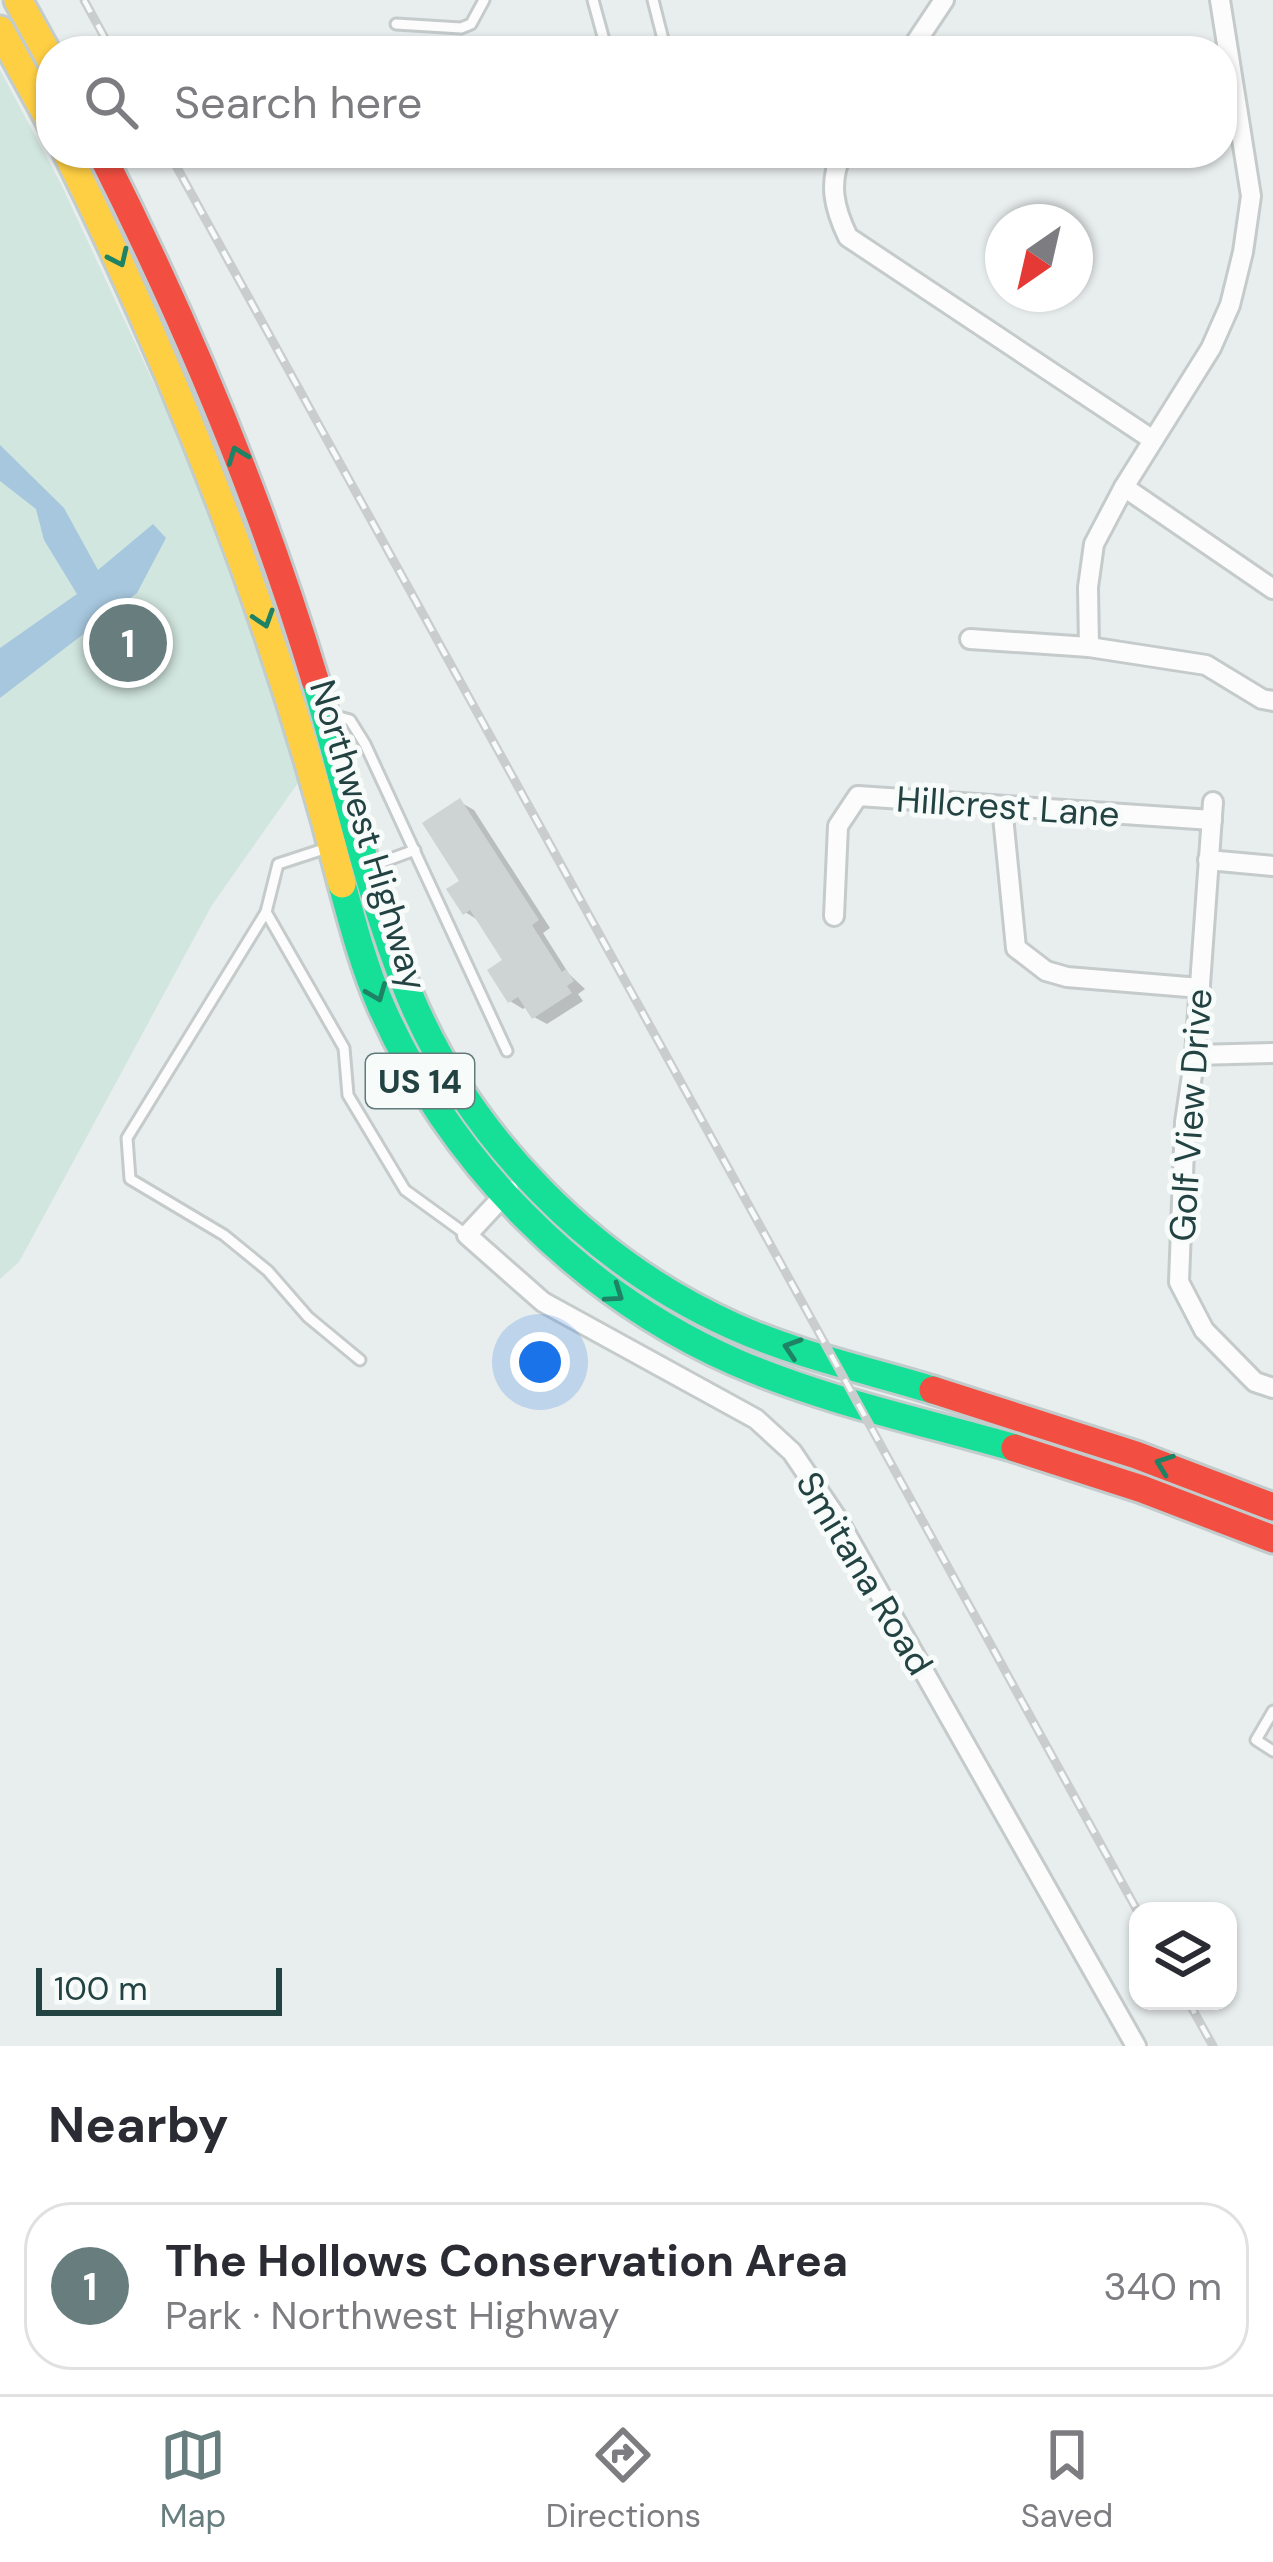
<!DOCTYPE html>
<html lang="en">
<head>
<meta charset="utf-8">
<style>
  body { margin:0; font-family:"DM Sans",sans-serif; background:#f7f7f7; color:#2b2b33 }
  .controls { position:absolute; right:36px; bottom:36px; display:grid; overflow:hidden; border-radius:24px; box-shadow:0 3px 9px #0004 }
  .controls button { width:108px; height:108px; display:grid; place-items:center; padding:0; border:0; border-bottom:3px solid #e1e1e2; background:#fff; color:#2b2b33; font:60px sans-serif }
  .compass { position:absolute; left:985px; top:204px; width:108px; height:108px; border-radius:50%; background:#fff; box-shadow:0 3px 9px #0004; rotate:214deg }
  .scale { position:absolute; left:36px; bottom:30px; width:246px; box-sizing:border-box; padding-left:12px; border:6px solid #234343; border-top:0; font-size:33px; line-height:42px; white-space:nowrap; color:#234343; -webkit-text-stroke:9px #f7fbfa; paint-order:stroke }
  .you { position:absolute; left:540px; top:1362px; width:42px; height:42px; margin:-30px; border:9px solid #fff; border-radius:50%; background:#1a73e8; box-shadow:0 0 0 18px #1a73e833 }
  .badge { display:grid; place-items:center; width:78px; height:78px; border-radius:50%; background:#687e7e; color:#fff; font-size:39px; font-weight:700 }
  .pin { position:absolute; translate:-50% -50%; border:6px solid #fff; box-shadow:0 3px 12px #0006 }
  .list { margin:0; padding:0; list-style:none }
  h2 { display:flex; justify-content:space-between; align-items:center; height:156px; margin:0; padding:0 48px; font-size:51px }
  h2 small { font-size:39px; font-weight:400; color:#7c7c81 }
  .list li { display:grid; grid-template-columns:78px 1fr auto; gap:36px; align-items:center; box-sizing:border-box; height:168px; margin:0 24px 24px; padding:0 24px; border:3px solid #e1e1e2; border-radius:48px }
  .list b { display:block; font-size:45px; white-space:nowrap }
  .list p { margin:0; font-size:39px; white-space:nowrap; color:#7c7c81 }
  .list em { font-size:39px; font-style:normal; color:#7c7c81 }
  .icon { flex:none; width:66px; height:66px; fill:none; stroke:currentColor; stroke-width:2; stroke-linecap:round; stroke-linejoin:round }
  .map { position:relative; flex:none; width:1273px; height:2046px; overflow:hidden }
  .search { position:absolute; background:#fff; box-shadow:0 3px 9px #0004; left:36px; right:36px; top:36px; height:132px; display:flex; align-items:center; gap:30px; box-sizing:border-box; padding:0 42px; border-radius:48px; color:#7c7c81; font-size:45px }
  .sheet { height:348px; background:#fff }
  nav { display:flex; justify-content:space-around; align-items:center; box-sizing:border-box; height:168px; border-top:3px solid #e1e1e2; background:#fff; font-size:33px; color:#7c7c81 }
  nav a { display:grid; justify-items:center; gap:6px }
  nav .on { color:#687e7e }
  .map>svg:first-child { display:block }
  .green { fill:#d1e6de }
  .water { fill:#a7c7de }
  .shadow { fill:#0003 }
  .building { fill:#ced4d3 }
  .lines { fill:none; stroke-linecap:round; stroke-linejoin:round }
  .lane-casing { stroke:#c5caca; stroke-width:15 }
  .street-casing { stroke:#c5caca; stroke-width:24 }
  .fast-casing { stroke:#c3cccc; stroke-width:33 }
  .slow-casing { stroke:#c3cccc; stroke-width:33 }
  .jam-casing { stroke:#c3cccc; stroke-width:33 }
  .lane { stroke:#fcfcfc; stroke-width:9 }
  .street { stroke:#fcfcfc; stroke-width:18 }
  .fast { stroke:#16e098; stroke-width:27 }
  .slow { stroke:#ffcf43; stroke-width:27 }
  .jam { stroke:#f24e42; stroke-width:27 }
  .rail-casing { stroke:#c9cdcd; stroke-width:9 }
  .rail { stroke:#f7fbfa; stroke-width:4.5; stroke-dasharray:14; stroke-linecap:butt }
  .oneway { stroke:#1e8265 }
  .labels { text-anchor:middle; stroke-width:10; stroke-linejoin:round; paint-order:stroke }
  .shield { fill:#f7fbfa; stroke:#637a7a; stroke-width:3 }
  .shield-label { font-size:33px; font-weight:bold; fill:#234343 }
  .street-label { font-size:36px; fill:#234343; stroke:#f7fbfa }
</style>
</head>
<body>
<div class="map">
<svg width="1273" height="2046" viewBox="0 0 1273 2046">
  <rect width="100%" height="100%" fill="#e8eded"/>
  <polygon class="green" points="0,70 61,184 211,506 300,780 212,905 19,1262 0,1279"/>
  <polygon class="water" points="0,445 64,508 98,570 153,524 166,538 137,593 0,698 0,648 77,594 44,540 36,509 0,481"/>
  <polygon class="shadow" points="460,802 474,810 550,928 543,933 569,974 585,989 578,994 583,1001 547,1024 534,1017 527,1006 523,1009 510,1001 506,961 478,920 465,912"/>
  <polygon class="building" points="460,798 539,920 532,925 562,972 566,969 574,981 567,986 572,993 532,1019 518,997 508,1003 487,970 502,960 470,910 463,915 446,889 459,881 422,823"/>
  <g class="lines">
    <defs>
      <g id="lane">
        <polyline points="593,0 607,51"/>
        <polyline points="653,0 666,51"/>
        <polyline points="396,24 461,28 471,24 484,0"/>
        <polyline points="332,715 350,720 365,744 507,1051"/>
        <polyline points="327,848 278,864 266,912 127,1138 130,1179 224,1235 268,1271 308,1317 360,1360"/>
        <polyline points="374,865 415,850"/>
        <polyline points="266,912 344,1048 348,1095 405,1190 467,1235"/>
        <polyline points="1273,1711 1256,1740 1273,1751"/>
      </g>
      <g id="street">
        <polyline points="910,51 944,0"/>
        <path d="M842 153C828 183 834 208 848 237L1153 440"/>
        <polyline points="1124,487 1273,589"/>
        <polyline points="970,639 1089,647 1206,665 1262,699 1273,701"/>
        <polyline points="1089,647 1088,587 1094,544 1124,487 1211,348 1230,305 1243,252 1251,196 1220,0"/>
        <polyline points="1213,802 1195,1055 1185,1122 1179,1282 1204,1330 1255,1382 1273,1388"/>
        <polyline points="1002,806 1016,948 1046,971 1067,977 1200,988"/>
        <polyline points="1208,860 1273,866"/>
        <polyline points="834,916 838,826 858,796 1212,820"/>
        <polyline points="1195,1055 1273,1053"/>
        <polyline points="509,1190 467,1235 543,1302 756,1419 792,1452 838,1520 1136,2046"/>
      </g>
      <g id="fast">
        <path d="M315 680C346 784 368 894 409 994 469 1138 591 1262 733 1326 797 1355 867 1370 933 1390"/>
        <path d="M342 884C353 925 364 967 381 1006 450 1162 579 1293 735 1362 825 1401 921 1421 1015 1448"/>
      </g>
      <g id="slow">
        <polyline points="18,0 51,60"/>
        <polyline points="0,30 51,123"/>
        <path d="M67 153C183 388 278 630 342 884"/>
      </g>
      <g id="jam">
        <path d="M101 153C187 323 260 497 315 680"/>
        <polyline points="933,1390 1136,1455 1273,1507"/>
        <polyline points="1015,1448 1142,1489 1273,1539"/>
      </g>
    </defs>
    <use href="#lane" class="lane-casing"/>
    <use href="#street" class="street-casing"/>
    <use href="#fast" class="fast-casing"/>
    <use href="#slow" class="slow-casing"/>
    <use href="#jam" class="jam-casing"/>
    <use href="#lane" class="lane"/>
    <use href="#street" class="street"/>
    <use href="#fast" class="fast"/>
    <use href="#slow" class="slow"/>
    <use href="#jam" class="jam"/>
    <defs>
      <g id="rail">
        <polyline points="84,0 112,51"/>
        <polyline points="169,153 1138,1912"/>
        <polyline points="1188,2001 1213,2046"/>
      </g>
    </defs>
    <use href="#rail" class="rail-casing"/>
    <use href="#rail" class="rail"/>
  </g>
  <defs><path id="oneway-chevron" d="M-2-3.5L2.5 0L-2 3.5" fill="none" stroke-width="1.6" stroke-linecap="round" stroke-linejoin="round" transform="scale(3)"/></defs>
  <g class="oneway">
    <use href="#oneway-chevron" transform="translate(119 258) rotate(65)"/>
    <use href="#oneway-chevron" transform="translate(237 455) rotate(-111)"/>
    <use href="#oneway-chevron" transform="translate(264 619) rotate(72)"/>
    <use href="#oneway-chevron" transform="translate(377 993) rotate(68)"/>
    <use href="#oneway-chevron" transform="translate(615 1294) rotate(35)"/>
    <use href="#oneway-chevron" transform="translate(792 1348) rotate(-162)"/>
    <use href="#oneway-chevron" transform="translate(1164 1464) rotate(-160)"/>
  </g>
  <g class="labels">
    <rect class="shield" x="366" y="1054" width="108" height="54" rx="9"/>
    <g class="shield-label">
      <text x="420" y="1093">US 14</text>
    </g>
    <g class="street-label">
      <text transform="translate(1008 806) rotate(4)" y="13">Hillcrest Lane</text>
      <text transform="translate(369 835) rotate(73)" y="13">Northwest Highway</text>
      <text transform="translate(1190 1115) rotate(-86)" y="13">Golf View Drive</text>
      <text transform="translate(865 1573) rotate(59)" y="13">Smitana Road</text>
    </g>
  </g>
</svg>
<div class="controls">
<button><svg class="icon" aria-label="layers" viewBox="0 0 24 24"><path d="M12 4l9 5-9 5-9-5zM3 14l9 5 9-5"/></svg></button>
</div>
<svg class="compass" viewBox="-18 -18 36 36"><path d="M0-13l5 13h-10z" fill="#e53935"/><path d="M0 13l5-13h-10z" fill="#7c7c81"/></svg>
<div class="scale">100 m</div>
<div class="you"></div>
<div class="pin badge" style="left:128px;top:643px">1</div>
<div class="search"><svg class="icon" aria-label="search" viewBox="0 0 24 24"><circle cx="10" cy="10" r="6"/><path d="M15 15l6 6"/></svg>Search here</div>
</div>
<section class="sheet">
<h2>Nearby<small></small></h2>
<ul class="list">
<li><span class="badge">1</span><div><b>The Hollows Conservation Area</b><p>Park · Northwest Highway</p></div><em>340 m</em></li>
</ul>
</section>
<nav>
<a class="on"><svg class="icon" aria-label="map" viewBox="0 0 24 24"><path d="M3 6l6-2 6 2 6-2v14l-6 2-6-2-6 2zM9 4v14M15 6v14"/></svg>Map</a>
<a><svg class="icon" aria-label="directions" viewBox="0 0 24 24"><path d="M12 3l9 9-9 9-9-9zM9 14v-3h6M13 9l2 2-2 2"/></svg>Directions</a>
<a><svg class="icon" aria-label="saved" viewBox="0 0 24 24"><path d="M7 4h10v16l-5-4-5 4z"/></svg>Saved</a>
</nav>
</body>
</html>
